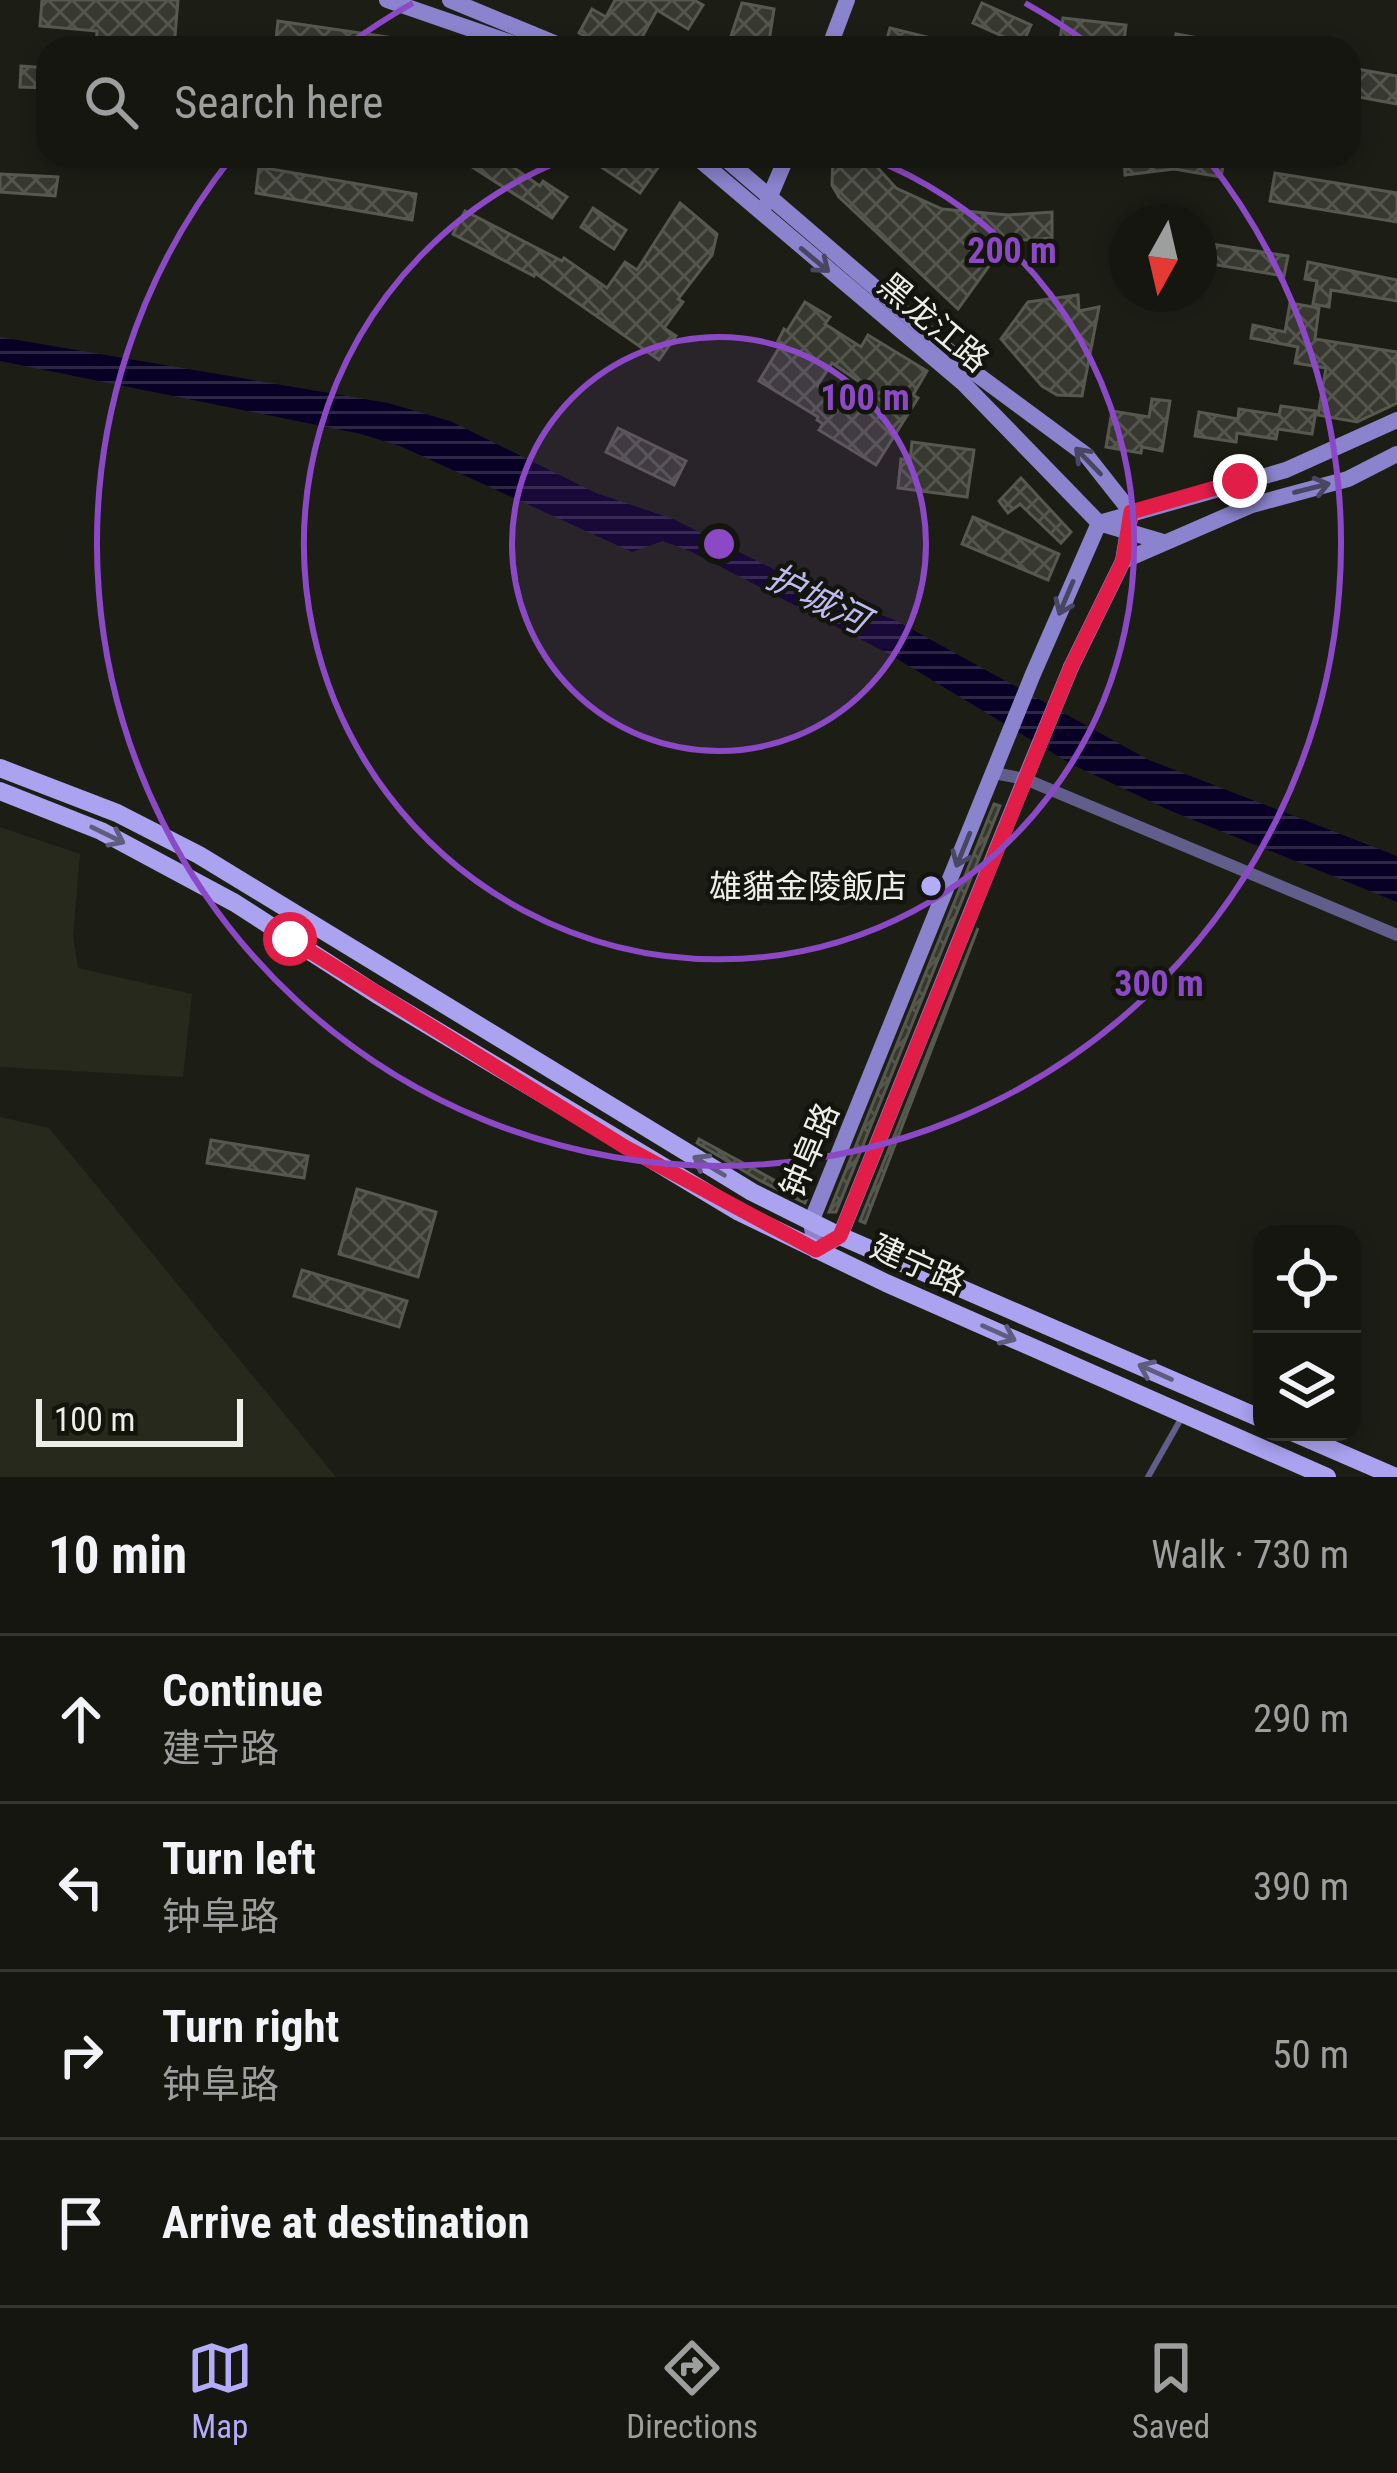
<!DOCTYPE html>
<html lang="en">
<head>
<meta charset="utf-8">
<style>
  body { margin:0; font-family:"Roboto Condensed","Noto Sans SC",sans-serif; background:#22231e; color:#f1f3f6 }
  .controls { position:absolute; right:36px; bottom:36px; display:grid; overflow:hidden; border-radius:24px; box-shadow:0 6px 18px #0003 }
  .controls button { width:108px; height:108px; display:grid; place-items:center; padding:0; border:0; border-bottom:3px solid #343530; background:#151610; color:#f1f3f6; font:60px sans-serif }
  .compass { position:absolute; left:1109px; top:204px; width:108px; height:108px; border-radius:50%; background:#151610; box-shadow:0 6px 18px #0003; rotate:188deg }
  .scale { position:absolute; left:36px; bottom:30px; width:207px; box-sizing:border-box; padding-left:12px; border:6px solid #edeee8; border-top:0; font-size:33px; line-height:42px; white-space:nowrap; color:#edeee8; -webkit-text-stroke:9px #13150d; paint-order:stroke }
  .stop { position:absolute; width:36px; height:36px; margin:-27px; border:9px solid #e11d48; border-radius:50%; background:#fff }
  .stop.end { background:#e11d48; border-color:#fff; box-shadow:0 3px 12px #0008 }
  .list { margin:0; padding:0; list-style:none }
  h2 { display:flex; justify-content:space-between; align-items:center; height:156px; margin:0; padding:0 48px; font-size:51px }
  h2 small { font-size:39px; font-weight:400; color:#9d9f9f }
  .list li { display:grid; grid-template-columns:78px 1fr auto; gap:36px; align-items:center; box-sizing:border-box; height:168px; padding:0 48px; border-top:3px solid #343530 }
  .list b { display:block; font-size:45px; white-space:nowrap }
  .list p { margin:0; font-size:39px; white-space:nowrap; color:#9d9f9f }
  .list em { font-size:39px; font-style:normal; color:#9d9f9f }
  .icon { flex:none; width:66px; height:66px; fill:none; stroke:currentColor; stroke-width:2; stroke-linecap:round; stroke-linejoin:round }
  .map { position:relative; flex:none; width:1397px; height:1477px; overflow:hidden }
  .search { position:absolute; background:#151610; box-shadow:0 6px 18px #0003; left:36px; right:36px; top:36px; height:132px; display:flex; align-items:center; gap:30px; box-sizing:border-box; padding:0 42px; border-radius:36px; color:#9d9f9f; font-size:45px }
  .sheet { height:828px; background:#151610 }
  nav { display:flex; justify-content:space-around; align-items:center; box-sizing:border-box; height:168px; border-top:3px solid #343530; background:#151610; font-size:33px; color:#9d9f9f }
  nav a { display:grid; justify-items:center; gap:6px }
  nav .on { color:#b3acf9 }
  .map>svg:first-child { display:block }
  .built { fill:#26291b }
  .water { fill:url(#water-rules) }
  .building { fill:url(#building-cross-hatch); stroke:#57594f; stroke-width:3; fill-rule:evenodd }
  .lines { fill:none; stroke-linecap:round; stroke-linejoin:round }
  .lane { stroke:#625e8c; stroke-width:6 }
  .street { stroke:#625e8c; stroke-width:12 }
  .secondary { stroke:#8b83cd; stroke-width:16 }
  .primary { stroke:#aba3f0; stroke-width:18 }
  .secondary-bridge { stroke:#8b83cd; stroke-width:16 }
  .oneway { stroke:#494663 }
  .oneway2 { stroke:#5f5c7e }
  .route { stroke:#e11d48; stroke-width:15 }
  .ring { fill:none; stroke:#8c49c5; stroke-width:6 }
  .poi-dot { fill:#b3acf9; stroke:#13150d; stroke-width:4.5 }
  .labels { text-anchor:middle; stroke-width:9; stroke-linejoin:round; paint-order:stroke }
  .street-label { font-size:33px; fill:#edeee8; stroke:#13150d }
  .poi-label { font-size:33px; fill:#edeee8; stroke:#13150d; text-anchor:end }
  .water-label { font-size:36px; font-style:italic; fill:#bebaf1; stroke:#13150d }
  .centre { fill:#8c49c5; stroke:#13150d; stroke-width:6 }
  .ring-label { font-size:36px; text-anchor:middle; font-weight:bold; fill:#8c49c5; stroke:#13150d; stroke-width:9; stroke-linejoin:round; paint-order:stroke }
</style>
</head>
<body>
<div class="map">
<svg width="1397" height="1477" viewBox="0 0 1397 1477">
  <defs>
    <pattern id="water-rules" width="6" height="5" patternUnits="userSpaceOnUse" patternTransform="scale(3)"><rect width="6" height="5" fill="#090025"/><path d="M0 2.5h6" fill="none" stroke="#2d2645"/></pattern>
    <pattern id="building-cross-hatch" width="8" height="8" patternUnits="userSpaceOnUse" patternTransform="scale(3)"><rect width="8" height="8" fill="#373930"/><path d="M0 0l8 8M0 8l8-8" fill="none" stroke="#54564e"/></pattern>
  </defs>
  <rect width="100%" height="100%" fill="#1c1e15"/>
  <g class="built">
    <polygon points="0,827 80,854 73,935 78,968 192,994 183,1077 0,1067"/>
    <polygon points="0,1117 49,1128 336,1477 0,1477"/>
  </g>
  <polygon class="water" points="0,337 388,403 450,421 596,493 673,519 823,594 895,620 1149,760 1397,856 1397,902 1171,811 1071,764 889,654 692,552 663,541 632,552 400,446 361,434 0,361"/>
  <g class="building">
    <polygon points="42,0 178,0 174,48 96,48 97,31 40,26"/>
    <polygon points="615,0 694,0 703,5 688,29 657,10 642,37 661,48 606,48 579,33 592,9 606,17"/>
    <polygon points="742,3 774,9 768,48 727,48"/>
    <polygon points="982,3 1031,25 1022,45 973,23"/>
    <polygon points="1063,18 1126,25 1123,48 1059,47"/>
    <polygon points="278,21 415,41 414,48 275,48"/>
    <polygon points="890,28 931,38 929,48 885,46"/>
    <polygon points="1176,34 1221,42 1221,48 1174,48"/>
    <polygon points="21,66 48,68 48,88 20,87"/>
    <polygon points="1357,69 1397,76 1397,104 1353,96"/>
    <polygon points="470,156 497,156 540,186 543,181 567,197 552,218 466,163"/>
    <polygon points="585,156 645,156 659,166 640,193"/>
    <polygon points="833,156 867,156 896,188 942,209 1008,215 1052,212 1052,238 1007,241 958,309 839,197 832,185"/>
    <polygon points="1124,156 1225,156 1221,177 1174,169 1125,175"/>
    <polygon points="259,167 416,194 412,220 256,193"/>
    <polygon points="1275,173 1397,193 1397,222 1270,201"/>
    <polygon points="0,174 58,177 55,196 0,192"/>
    <polygon points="680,203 717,234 712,255 678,299 683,302 664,328 676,336 659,360 535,273 534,276 453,234 465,211 562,261 564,258 607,288 625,262 637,270"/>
    <polygon points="593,208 626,230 614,249 581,227"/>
    <polygon points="1199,242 1288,256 1284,276 1199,262"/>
    <polygon points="1308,262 1397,280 1397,301 1331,290 1329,307 1313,304 1317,281 1305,279"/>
    <polygon points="1078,295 1079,311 1099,307 1082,396 1057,395 1042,386 1001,339 1028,302"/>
    <path d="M805 302 830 317 825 324 861 347 868 335 927 371 913 395 918 398 876 465 819 430 823 424 817 420 818 417 759 381 782 343 778 341 784 329 787 331ZM832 363 864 385 851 404 817 386Z"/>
    <polygon points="1290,303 1319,308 1315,339 1397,352 1397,403 1357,422 1318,415 1326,368 1295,363 1298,347 1251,338 1253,325 1285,332"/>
    <polygon points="1152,399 1170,401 1162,451 1142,447 1141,453 1106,447 1112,411 1149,417"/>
    <polygon points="1281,406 1316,411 1312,434 1278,429 1276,439 1237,433 1236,442 1195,436 1199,412 1238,419 1239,409 1279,415"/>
    <polygon points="618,428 686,461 674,485 606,452"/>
    <polygon points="912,442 974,450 967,497 898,488 901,459 910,460"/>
    <polygon points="1021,478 1071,532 1061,543 1020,504 1008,513 999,501"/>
    <polygon points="973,517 1059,554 1048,580 962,544"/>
    <polygon points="994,804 1000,806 836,1212 829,1212"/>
    <polygon points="978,928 865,1223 860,1221"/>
    <polygon points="699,1139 807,1198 805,1203 759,1180 697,1143"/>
    <polygon points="211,1140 308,1156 304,1178 207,1163"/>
    <polygon points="357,1189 436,1212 418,1277 339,1254"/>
    <polygon points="302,1270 407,1301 399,1327 294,1296"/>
  </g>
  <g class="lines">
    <polyline class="lane" points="1148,1477 1182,1417"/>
    <polyline class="street" points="994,773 1025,779 1397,935"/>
    <g class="secondary">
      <polyline points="387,0 526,48"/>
      <polyline points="450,0 566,48"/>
      <polyline points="829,48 847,0"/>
      <polyline points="695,156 964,384 1099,523 1163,542"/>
      <polyline points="722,156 971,370 1086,455 1131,512 1123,561"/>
      <polyline points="767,203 787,156"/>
      <polyline points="1071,667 1123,561 1252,505 1348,479 1397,454"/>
      <polyline points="1025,779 840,1236 816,1251 811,1222 1033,674 1099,523 1286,470 1397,420"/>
    </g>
    <g class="primary">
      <polyline points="0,768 117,813 199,855 752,1192 840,1236 1262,1419"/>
      <polyline points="0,791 101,831 235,903 376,994 739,1212 886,1283 1327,1477"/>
      <polyline points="1292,1432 1396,1477"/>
    </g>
    <polyline class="secondary-bridge" points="1025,779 1071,667"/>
  </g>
  <defs><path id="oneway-shaft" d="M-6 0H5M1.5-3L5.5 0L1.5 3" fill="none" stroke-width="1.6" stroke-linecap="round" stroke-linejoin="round" transform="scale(3)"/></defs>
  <g class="oneway">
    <use href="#oneway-shaft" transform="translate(815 260) rotate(40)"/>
    <use href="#oneway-shaft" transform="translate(1088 461) rotate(-134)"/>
    <use href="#oneway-shaft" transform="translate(1312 488) rotate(-14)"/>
    <use href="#oneway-shaft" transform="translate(1066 598) rotate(113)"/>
    <use href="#oneway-shaft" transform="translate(963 850) rotate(112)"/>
  </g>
  <g class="oneway2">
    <use href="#oneway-shaft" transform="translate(108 835) rotate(26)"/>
    <use href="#oneway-shaft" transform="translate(709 1166) rotate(-149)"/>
    <use href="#oneway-shaft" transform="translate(999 1333) rotate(24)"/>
    <use href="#oneway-shaft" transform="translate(1155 1372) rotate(-156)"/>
  </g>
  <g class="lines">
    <polyline class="route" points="290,939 625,1147 816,1250 840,1236 1071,667 1123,561 1131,512 1240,481"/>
  </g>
  <circle cx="719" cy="544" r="207" fill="#8c49c5" fill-opacity=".12"/>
  <g class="ring">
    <circle cx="719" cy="544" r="207"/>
    <path d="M868 157A415 415 0 1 1 570 157"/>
    <path d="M345 47A622 622 0 0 1 413 3M1025 3A622 622 0 0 1 1093 47M1206 157A622 622 0 1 1 232 157"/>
  </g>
  <circle class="poi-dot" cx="931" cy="886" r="12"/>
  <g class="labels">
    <g class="street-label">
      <text transform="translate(934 322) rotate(40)" y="12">黑龙江路</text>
      <text transform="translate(809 1150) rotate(-67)" y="12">钟阜路</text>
      <text transform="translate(918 1264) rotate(24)" y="12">建宁路</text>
    </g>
    <g class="poi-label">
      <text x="907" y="898">雄貓金陵飯店</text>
    </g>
    <g class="water-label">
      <text transform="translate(818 598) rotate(27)" y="13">护城河</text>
    </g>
  </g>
  <circle cx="719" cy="544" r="18" class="centre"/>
  <g class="ring-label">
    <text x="1012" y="263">200 m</text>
    <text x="865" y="410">100 m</text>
    <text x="1159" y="996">300 m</text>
  </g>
</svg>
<div class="controls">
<button><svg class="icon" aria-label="locate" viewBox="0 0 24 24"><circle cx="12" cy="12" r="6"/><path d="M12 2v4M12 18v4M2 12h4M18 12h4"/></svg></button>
<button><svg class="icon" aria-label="layers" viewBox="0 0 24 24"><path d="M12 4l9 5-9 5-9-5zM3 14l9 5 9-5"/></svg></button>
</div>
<svg class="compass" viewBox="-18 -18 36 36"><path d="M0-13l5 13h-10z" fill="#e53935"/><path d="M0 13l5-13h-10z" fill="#9d9f9f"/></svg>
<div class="scale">100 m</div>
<div class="stop" style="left:290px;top:939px"></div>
<div class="stop end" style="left:1240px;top:481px"></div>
<div class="search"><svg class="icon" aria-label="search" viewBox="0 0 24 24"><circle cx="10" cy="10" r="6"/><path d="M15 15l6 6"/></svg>Search here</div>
</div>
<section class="sheet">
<h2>10 min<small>Walk · 730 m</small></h2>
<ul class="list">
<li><svg class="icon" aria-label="ahead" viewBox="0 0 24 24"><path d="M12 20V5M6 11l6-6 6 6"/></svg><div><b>Continue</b><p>建宁路</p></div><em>290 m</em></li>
<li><svg class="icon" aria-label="left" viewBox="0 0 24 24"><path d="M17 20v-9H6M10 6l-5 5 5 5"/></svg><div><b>Turn left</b><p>钟阜路</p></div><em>390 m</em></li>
<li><svg class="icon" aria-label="right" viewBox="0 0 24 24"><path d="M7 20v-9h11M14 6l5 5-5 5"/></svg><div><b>Turn right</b><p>钟阜路</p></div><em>50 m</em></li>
<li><svg class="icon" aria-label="arrive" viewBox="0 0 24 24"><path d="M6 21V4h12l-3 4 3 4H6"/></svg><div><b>Arrive at destination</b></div></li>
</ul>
</section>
<nav>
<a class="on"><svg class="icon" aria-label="map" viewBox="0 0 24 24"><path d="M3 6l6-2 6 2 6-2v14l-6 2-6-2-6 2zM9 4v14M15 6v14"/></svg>Map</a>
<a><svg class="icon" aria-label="directions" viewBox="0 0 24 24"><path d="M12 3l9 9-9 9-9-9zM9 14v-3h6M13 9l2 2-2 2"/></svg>Directions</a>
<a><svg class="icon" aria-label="saved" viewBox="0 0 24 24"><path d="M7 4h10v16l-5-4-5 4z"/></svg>Saved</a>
</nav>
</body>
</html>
